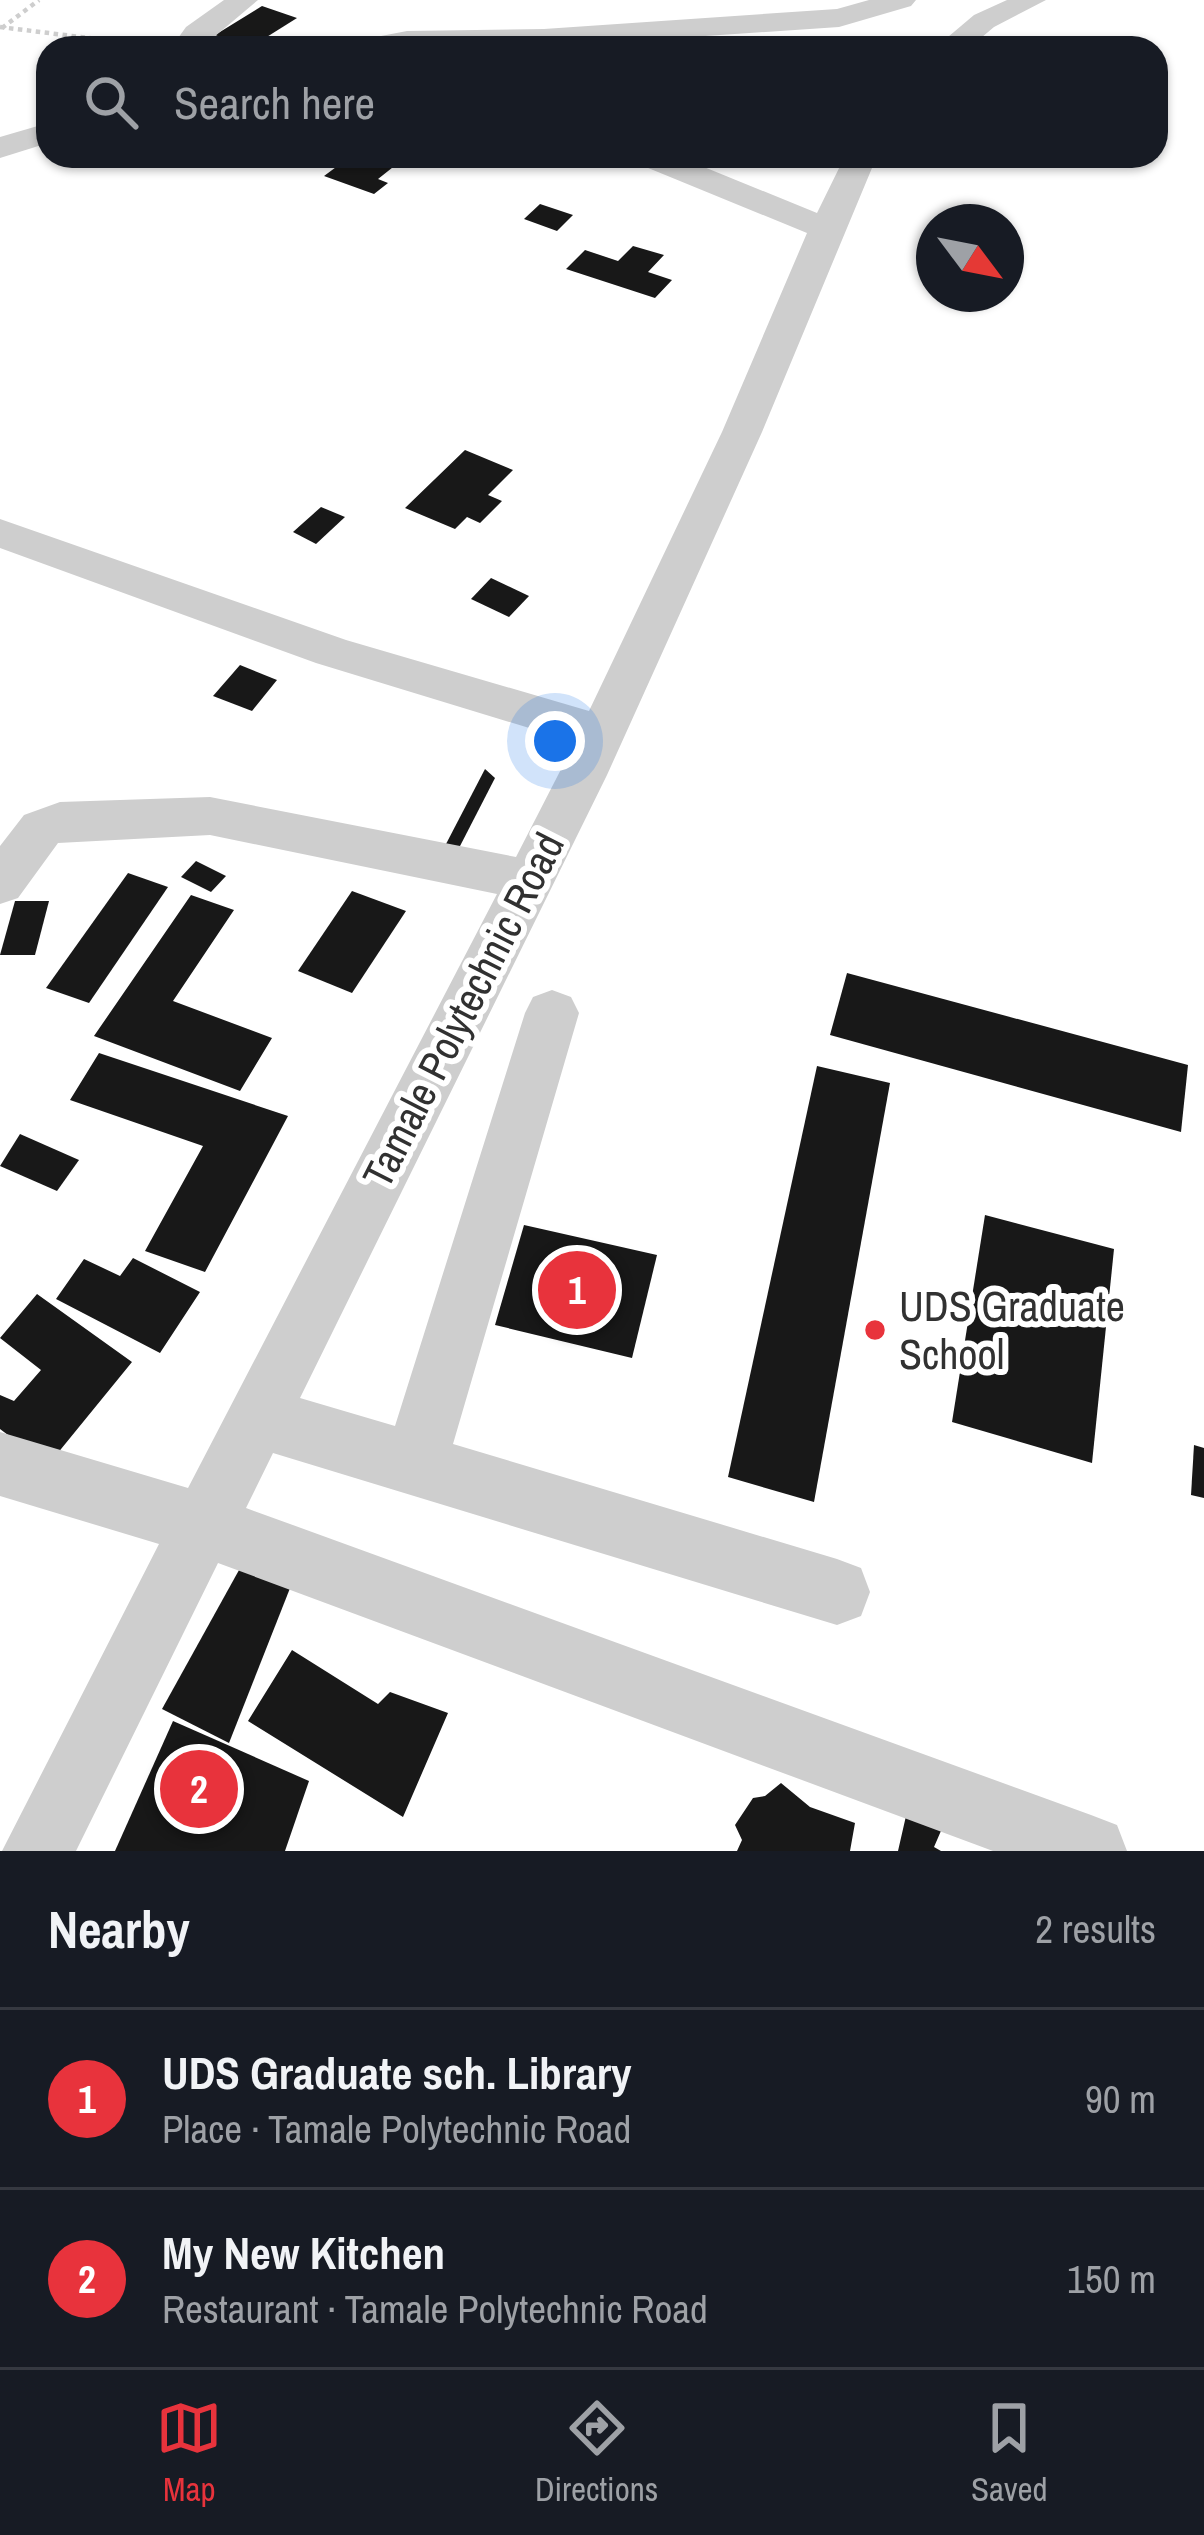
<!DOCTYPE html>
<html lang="en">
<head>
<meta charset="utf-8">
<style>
  body { margin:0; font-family:"Archivo Narrow",sans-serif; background:#20242c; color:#f1f3f6 }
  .compass { position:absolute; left:916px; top:204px; width:108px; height:108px; border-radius:50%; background:#171b24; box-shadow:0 3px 9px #0004; rotate:122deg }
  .you { position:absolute; left:555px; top:741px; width:42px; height:42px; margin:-30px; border:9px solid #fff; border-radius:50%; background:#1a73e8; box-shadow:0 0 0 18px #1a73e833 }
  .badge { display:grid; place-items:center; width:78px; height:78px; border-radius:50%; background:#e8333c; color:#fff; font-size:39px; font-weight:700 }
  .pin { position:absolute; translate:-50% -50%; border:6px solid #fff; box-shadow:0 3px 12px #0006 }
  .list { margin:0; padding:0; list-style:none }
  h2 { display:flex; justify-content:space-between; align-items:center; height:156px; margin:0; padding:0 48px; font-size:51px }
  h2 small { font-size:39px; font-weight:400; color:#9ea1a6 }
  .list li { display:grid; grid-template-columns:78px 1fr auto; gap:36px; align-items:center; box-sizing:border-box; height:180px; padding:0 48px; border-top:3px solid #363941 }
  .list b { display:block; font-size:45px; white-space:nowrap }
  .list p { margin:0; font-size:39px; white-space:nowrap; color:#9ea1a6 }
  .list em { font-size:39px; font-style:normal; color:#9ea1a6 }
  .icon { flex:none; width:66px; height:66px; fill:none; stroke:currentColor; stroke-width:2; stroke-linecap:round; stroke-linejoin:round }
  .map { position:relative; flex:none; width:1204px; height:1851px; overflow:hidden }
  .search { position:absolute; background:#171b24; box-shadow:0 3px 9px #0004; left:36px; right:36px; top:36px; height:132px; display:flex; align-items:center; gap:30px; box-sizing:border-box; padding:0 42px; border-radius:36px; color:#9ea1a6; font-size:45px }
  .sheet { height:516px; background:#171b24 }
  nav { display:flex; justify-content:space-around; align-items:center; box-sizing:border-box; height:168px; border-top:3px solid #363941; background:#171b24; font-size:33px; color:#9ea1a6 }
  nav a { display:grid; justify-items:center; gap:6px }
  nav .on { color:#e8333c }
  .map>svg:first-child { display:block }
  .building { fill:#181818 }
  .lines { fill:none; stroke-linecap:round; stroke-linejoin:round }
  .path { stroke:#cecece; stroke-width:4.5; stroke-dasharray:4.5 4.5; stroke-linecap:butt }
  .minor { fill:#cecece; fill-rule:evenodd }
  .poi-dot { fill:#e8333c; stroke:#fff; stroke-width:4.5 }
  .labels { text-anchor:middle; stroke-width:12; stroke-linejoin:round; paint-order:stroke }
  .street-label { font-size:42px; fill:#313131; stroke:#fff }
  .poi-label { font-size:42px; fill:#313131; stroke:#fff; text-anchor:start }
</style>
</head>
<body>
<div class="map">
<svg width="1204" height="1851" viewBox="0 0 1204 1851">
  <rect width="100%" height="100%" fill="#fff"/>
  <g class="building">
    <polygon points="262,6 297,18 249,48 215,35"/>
    <polygon points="351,156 407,156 378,179 388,183 374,194 324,176"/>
    <polygon points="540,204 573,215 557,231 524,219"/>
    <polygon points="633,246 664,255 648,272 672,280 655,298 566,269 585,250 618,261"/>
    <polygon points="465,450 513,470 488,495 502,501 480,523 467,517 455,529 405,508"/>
    <polygon points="321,507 345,517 316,544 293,532"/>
    <polygon points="491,578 529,596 509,617 471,599"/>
    <polygon points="240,665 277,680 252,711 213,696"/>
    <polygon points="485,769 495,778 459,848 446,844"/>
    <polygon points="196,861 226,876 211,892 181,877"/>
    <polygon points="128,873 168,887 89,1003 46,988"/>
    <polygon points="352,891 406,911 352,993 298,971"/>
    <polygon points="191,895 234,910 173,1001 272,1038 240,1091 94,1036"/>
    <polygon points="15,901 49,901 35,955 0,955"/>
    <polygon points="847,973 1188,1065 1181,1132 830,1035"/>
    <polygon points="99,1053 288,1116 205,1272 145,1251 203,1146 70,1100"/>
    <polygon points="817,1066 890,1083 814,1502 728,1477"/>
    <polygon points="20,1134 79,1160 57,1191 0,1166"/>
    <polygon points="985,1215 1114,1249 1092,1463 952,1422"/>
    <polygon points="524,1225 657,1255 632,1358 495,1325"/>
    <polygon points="133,1258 200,1292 160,1353 56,1299 84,1259 120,1276"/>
    <polygon points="37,1294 132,1362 48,1465 0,1429 0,1395 14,1401 41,1370 0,1338"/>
    <polygon points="1194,1445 1204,1448 1204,1498 1191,1495"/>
    <polygon points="249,1552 296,1573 229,1743 162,1709"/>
    <polygon points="292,1650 378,1704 390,1692 448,1713 403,1817 248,1721"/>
    <polygon points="173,1721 309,1781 285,1851 115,1851"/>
    <polygon points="781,1783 810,1807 855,1823 850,1851 737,1851 742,1840 735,1825 753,1798 765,1796"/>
    <polygon points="911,1794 950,1810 934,1847 941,1851 898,1851"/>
  </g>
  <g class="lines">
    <g class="path">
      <polyline points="0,27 153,46"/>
      <polyline points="2,28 39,0"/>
    </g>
    <g class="minor">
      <polygon points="224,0 258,0 201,48 171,48 186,27"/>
      <polygon points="869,0 916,0 911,6 839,27 544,47 346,48 350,42 407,31 544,29 837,9"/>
      <polygon points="1007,0 1046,0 994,27 969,48 935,48 974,15"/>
      <polygon points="48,123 48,143 0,158 0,137"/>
      <polygon points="632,156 677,156 817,213 845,156 877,156 762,432 607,775 300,1398 395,1426 525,1013 533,997 552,990 571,997 579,1013 453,1444 837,1559 861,1568 870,1592 861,1616 837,1625 273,1453 246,1508 1091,1815 1117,1825 1127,1851 993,1851 218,1563 76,1851 2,1851 159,1544 0,1496 0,1432 188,1488 497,894 210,835 58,843 18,898 0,904 0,846 24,815 60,802 210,797 516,857 575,742 316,663 0,548 0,519 346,640 589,711 722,432 807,233 636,163"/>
    </g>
  </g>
  <circle class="poi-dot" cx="875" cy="1330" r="12"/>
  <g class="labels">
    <g class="street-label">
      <text transform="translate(463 1010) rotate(-63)" y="15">Tamale Polytechnic Road</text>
    </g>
    <g class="poi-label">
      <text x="899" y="1321">UDS Graduate<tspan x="899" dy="48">School</tspan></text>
    </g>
  </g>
</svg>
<svg class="compass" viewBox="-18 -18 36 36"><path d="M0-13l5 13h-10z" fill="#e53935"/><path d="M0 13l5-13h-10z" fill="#9ea1a6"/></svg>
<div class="you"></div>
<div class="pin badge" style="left:577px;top:1290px">1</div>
<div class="pin badge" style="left:199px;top:1789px">2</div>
<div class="search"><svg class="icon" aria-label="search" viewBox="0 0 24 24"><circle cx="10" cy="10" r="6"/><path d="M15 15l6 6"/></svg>Search here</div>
</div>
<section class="sheet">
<h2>Nearby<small>2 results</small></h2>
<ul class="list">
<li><span class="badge">1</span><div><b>UDS Graduate sch. Library</b><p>Place · Tamale Polytechnic Road</p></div><em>90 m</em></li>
<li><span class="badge">2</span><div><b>My New Kitchen</b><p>Restaurant · Tamale Polytechnic Road</p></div><em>150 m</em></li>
</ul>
</section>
<nav>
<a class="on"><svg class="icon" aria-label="map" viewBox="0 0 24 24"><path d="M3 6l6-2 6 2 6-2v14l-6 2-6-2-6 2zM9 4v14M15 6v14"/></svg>Map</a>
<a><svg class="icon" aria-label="directions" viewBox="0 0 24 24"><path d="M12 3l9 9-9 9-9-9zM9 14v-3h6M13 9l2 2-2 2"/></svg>Directions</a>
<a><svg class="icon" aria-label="saved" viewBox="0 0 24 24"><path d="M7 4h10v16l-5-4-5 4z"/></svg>Saved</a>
</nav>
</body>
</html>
